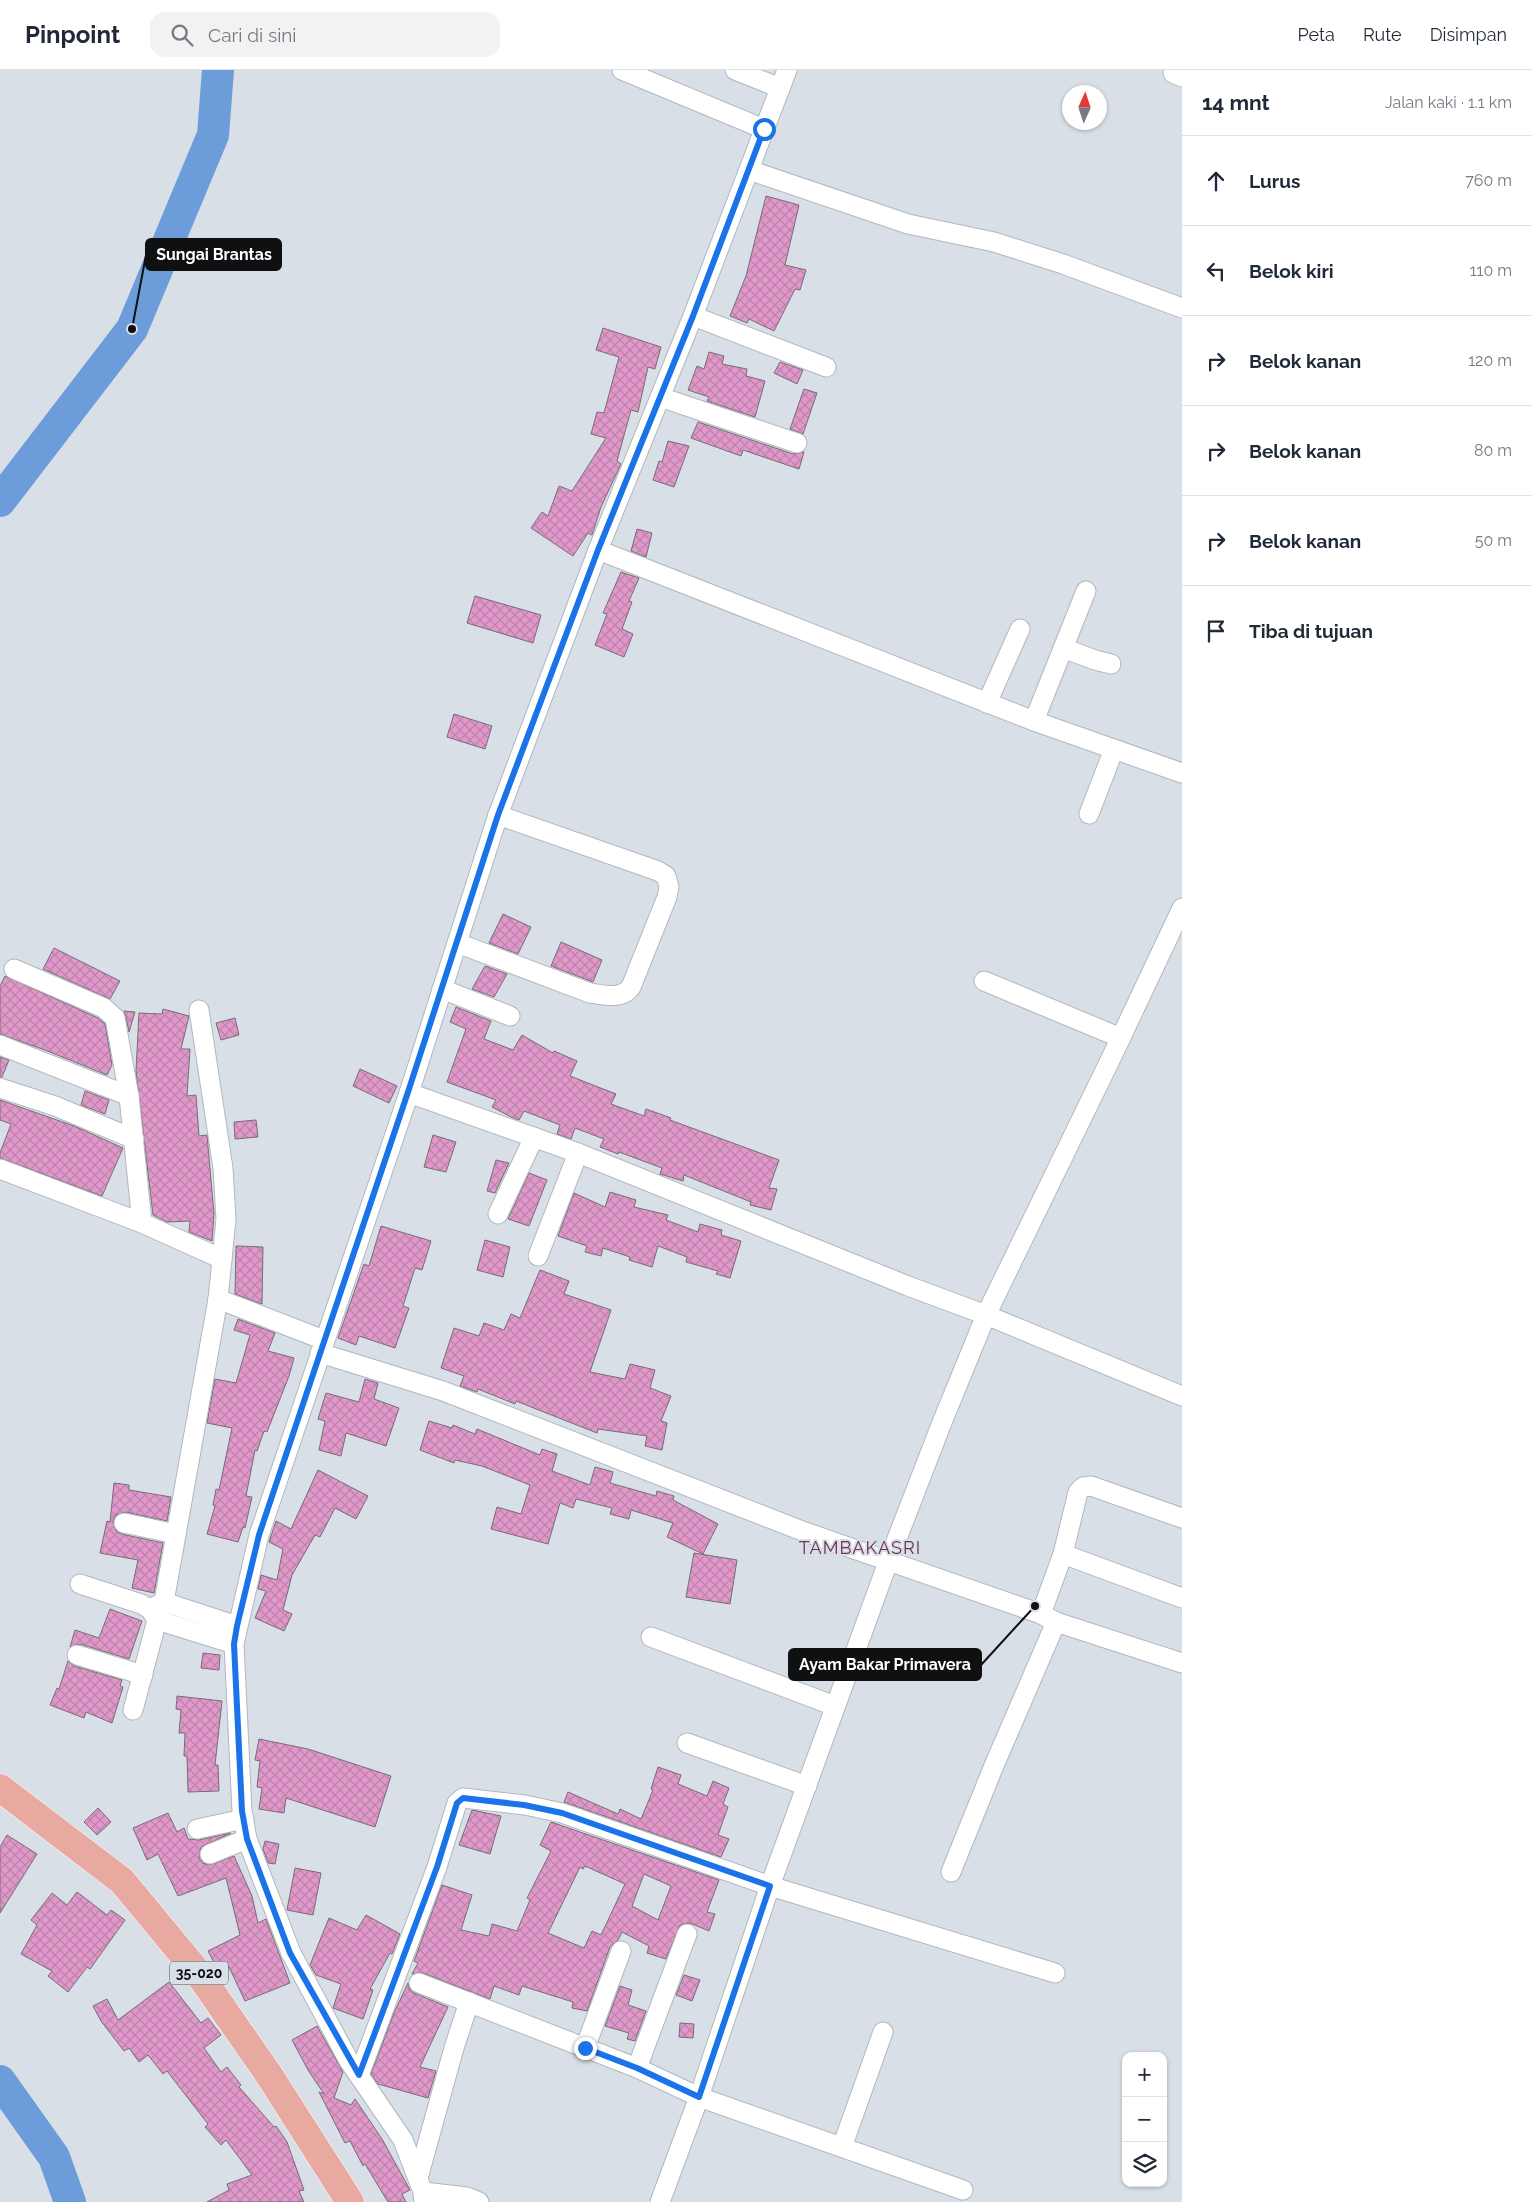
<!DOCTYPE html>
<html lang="id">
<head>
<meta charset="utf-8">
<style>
  body { margin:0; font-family:Raleway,sans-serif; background:#f2f2f3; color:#1f2937 }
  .controls { position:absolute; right:15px; bottom:15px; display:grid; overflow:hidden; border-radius:10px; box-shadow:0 1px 4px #0004 }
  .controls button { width:45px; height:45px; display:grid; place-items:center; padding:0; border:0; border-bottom:1px solid #e0e1e3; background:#fff; color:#1f2937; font:25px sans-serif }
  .compass { position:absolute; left:1062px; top:15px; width:45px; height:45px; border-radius:50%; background:#fff; box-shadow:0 1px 4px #0004; rotate:3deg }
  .stop { position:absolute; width:15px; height:15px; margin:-11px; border:4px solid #1a73e8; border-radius:50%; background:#fff }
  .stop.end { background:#1a73e8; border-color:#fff; box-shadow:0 1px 5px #0008 }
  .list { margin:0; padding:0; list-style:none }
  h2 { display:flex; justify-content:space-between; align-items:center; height:65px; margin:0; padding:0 20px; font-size:21px }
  h2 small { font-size:16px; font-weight:400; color:#747a83 }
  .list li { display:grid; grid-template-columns:32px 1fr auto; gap:15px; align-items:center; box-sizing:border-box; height:90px; padding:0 20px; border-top:1px solid #e0e1e3 }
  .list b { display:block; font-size:19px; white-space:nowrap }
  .list em { font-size:16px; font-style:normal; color:#747a83 }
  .icon { flex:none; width:28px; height:28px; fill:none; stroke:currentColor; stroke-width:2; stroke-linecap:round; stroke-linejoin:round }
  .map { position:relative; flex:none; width:1182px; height:2132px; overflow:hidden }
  header { display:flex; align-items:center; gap:30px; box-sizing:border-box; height:70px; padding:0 25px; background:#fff; border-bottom:1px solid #e0e1e3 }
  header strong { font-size:24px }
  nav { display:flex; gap:28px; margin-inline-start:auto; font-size:18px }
  .search { width:350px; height:45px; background:#f2f2f3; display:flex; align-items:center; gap:12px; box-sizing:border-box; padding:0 18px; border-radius:15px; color:#747a83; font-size:19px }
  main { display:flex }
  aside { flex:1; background:#fff }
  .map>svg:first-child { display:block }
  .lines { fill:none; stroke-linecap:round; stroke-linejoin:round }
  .river { stroke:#6c9cda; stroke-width:32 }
  .building { fill:url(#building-cross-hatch); stroke:#756e73; fill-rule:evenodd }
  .minor-casing { stroke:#b1b7be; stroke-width:21 }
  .primary-casing { stroke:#fff; stroke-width:29 }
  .minor { stroke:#fff; stroke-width:19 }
  .primary { stroke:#e8aaa0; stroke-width:28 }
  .route { stroke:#1a73e8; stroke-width:6 }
  .labels { text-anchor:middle; stroke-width:4; stroke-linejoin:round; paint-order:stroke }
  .shield { fill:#d9dfe6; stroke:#4b4e52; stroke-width:1 }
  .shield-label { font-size:14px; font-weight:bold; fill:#0e1012 }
  .quarter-label { font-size:18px; letter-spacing:1px; fill:#713153; stroke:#d9dfe6 }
  .leader { fill:none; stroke:#0e1012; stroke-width:2 }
  .callout-dot { fill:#0e1012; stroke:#d9dfe6; stroke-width:2 }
  .callout { fill:#0e1012; stroke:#0e1012; stroke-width:2 }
  .callout-label { font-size:16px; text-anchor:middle; font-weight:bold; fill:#fff }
</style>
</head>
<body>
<header>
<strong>Pinpoint</strong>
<div class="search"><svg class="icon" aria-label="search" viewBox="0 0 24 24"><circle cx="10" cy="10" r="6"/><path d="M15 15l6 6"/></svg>Cari di sini</div>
<nav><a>Peta</a><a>Rute</a><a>Disimpan</a></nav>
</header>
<main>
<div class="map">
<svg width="1182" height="2132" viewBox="0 0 1182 2132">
  <defs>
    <pattern id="building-cross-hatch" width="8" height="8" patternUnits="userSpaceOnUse" patternTransform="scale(1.25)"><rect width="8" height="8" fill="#e098ca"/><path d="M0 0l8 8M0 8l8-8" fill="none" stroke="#bf82ac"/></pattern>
  </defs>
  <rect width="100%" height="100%" fill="#d9dfe6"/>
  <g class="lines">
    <g class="river">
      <polyline points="0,431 132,259 213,65 218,0"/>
      <polyline points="0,2011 54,2087 70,2132"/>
    </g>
  </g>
  <g class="building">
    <polygon points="766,126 799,135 785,195 806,200 800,220 795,219 774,261 749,249 747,253 730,246 746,206"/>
    <polygon points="603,258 661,277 655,299 648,297 638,342 631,340 617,391 621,394 601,437 592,465 588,463 573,486 531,458 542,442 548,446 559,416 572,421 606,368 591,364 597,342 604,343 619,287 596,280"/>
    <polygon points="709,282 724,286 722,294 747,299 746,306 765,311 755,347 707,331 709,327 688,320 697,296 704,299"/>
    <polygon points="780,292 803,300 797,314 774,303"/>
    <polygon points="804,319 817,323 803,364 790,359"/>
    <polygon points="698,352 793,384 804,382 799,399 743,380 741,386 691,368"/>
    <polygon points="668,371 689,376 674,417 653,410 659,391 662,392"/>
    <polygon points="637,459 652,463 646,487 631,481"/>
    <polygon points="621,502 639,508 629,531 632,532 622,559 633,564 624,587 595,575 607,544 603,543"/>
    <polygon points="475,526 541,545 533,573 467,553"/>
    <polygon points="454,644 492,656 485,679 447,667"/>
    <polygon points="503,844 531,857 518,884 489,873"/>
    <polygon points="561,872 602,890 593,912 551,896"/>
    <polygon points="54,878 120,911 110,929 43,899"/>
    <polygon points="485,896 507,904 494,927 472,919"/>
    <polygon points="5,906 98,948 105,954 112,995 107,1005 45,980 0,964 0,916"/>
    <polygon points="456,937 491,951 484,969 513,980 522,965 553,983 554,981 577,991 570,1006 616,1024 611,1034 644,1046 646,1039 671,1048 670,1050 779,1090 769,1118 777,1119 771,1140 750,1135 751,1132 684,1105 683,1111 660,1104 662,1098 619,1082 618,1084 600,1077 604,1069 575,1058 571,1069 557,1064 560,1055 524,1041 519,1050 511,1047 492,1037 496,1030 447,1012 466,959 450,952"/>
    <polygon points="163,939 189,946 181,979 190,979 187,1026 196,1025 199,1066 207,1065 214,1144 212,1171 189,1162 190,1151 167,1152 153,1145 136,1001 139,943 162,944"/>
    <polygon points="124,941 135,942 129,962 126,946"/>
    <polygon points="235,948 239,965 221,970 216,953"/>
    <polygon points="0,987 9,990 2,1007 0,1007"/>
    <polygon points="360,999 397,1016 389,1033 353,1016"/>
    <polygon points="85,1021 109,1030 105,1044 81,1035"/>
    <polygon points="0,1030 74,1056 123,1078 102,1126 0,1088 0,1083 11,1054 0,1050"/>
    <polygon points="256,1050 258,1067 235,1069 234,1052"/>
    <polygon points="433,1065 456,1072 446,1102 424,1097"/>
    <polygon points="496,1090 509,1093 495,1123 487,1121"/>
    <polygon points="529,1103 547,1110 529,1156 508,1149"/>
    <polygon points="610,1122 636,1130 634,1137 668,1145 666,1150 698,1162 700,1154 722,1160 721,1165 741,1171 730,1208 716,1204 718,1201 686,1192 687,1187 658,1176 652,1197 629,1190 630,1187 603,1178 601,1186 585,1182 587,1176 558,1166 574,1123 605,1137"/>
    <polygon points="381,1156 431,1171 422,1200 415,1198 403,1236 409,1238 395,1278 359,1266 356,1275 338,1268 364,1194 369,1196"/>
    <polygon points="485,1170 510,1177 503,1207 477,1200"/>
    <polygon points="236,1176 263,1177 262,1234 235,1224"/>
    <polygon points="540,1200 569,1211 564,1224 611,1240 590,1302 625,1309 630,1294 655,1300 650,1318 671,1326 661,1351 667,1353 662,1380 645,1376 647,1366 598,1359 597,1363 516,1331 515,1334 478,1319 477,1322 460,1316 464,1306 441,1298 454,1258 479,1266 484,1253 504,1260 511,1244 520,1248"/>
    <polygon points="238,1249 275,1263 268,1281 294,1288 289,1306 267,1362 264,1361 257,1381 255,1380 246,1426 252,1427 245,1458 243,1457 238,1472 207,1464 215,1436 213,1435 216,1419 219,1420 232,1358 207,1353 215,1309 236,1313 250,1265 234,1260"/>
    <polygon points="365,1309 378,1313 374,1329 399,1338 386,1376 346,1363 341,1386 319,1380 325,1351 318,1349 326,1323 359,1332"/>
    <polygon points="429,1351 452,1358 453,1355 475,1364 477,1359 540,1385 542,1379 557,1384 552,1401 590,1415 595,1397 613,1402 610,1413 656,1426 657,1421 674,1426 673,1430 718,1454 703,1484 667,1467 673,1453 631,1440 629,1449 610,1444 612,1438 576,1429 573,1438 560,1433 548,1474 491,1459 497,1437 521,1444 530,1415 482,1396 455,1390 454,1393 420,1380"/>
    <polygon points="318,1400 368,1426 356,1449 335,1438 320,1467 315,1465 292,1505 283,1540 292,1544 284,1561 255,1548 266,1521 258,1519 261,1505 277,1510 283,1479 269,1472 276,1451 291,1459"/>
    <polygon points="114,1413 129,1415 129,1420 171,1427 167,1451 126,1442 116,1445 113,1451 116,1461 121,1464 163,1473 154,1523 132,1518 138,1490 100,1483 107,1451 110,1452"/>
    <polygon points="694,1483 737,1490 730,1534 686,1527"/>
    <polygon points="110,1539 142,1551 129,1589 80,1574 70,1577 75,1560 99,1568"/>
    <polygon points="203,1583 220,1585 219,1600 201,1598"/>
    <polygon points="68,1591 74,1596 122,1610 120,1616 123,1617 112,1653 86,1642 84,1648 50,1635 57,1618 59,1619"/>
    <polygon points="177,1626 222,1631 215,1695 218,1695 219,1721 188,1722 187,1686 184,1686 185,1663 179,1663 181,1640 176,1639"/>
    <polygon points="259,1669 308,1679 391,1706 375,1757 286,1728 284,1743 259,1739 262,1718 257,1717 260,1691 255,1690"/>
    <polygon points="658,1697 681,1705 678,1714 707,1726 713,1711 729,1718 723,1734 728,1737 718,1765 729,1769 721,1787 564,1732 568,1722 618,1744 620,1739 641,1749 653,1720 651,1719"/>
    <polygon points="98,1738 111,1752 97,1765 84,1752"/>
    <polygon points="472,1740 501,1746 490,1784 459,1775"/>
    <polygon points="168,1743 177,1762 184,1758 188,1769 199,1770 231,1763 201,1777 199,1788 203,1793 209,1795 234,1786 252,1826 258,1853 266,1849 290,1913 245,1931 229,1897 219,1902 208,1881 240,1865 226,1808 178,1826 158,1784 147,1790 133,1758"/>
    <path d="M551 1752 719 1810 707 1842 715 1844 709 1861 690 1853 680 1855 666 1889 647 1883 649 1876 622 1862 618 1870 610 1877 587 1941 572 1938 573 1932 522 1916 519 1925 494 1916 490 1929 423 1903 412 1904 418 1893 414 1891 442 1815 472 1825 461 1860 489 1866 492 1854 517 1861 530 1830 527 1828 551 1781 540 1775ZM585 1796 625 1814 601 1865 592 1861 584 1878 548 1863 580 1797 583 1799ZM644 1804 671 1816 658 1850 632 1836Z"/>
    <polygon points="7,1765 37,1784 0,1843 0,1777"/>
    <polygon points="265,1771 279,1774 275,1794 268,1793 263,1779"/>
    <polygon points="295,1798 321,1803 313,1845 287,1840"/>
    <polygon points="77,1822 107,1845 111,1840 125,1850 90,1899 87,1897 68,1922 48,1906 52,1901 21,1884 37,1855 31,1850 52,1823 67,1835"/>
    <polygon points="366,1845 400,1864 392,1884 390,1883 370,1919 373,1920 363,1949 333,1938 341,1914 316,1905 310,1895 329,1848 357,1860"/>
    <polygon points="684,1905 700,1910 692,1931 676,1925"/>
    <polygon points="169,1912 201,1953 208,1948 221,1965 204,1978 221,2002 227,1997 241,2015 239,2017 274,2057 276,2056 287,2072 304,2120 299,2121 304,2132 207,2132 229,2120 227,2114 252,2105 226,2070 221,2075 205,2057 208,2054 167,2001 163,2004 148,1985 139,1992 129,1978 124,1981 101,1951 93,1936 107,1929 118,1950"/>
    <polygon points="408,1913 410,1920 414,1923 448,1937 420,1997 436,2001 428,2028 378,2014 371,2004 394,1943"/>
    <polygon points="620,1916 632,1920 628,1935 646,1941 635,1971 627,1969 629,1963 605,1956"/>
    <polygon points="680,1953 694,1954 693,1968 679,1967"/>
    <polygon points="317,1956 343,2002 334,2028 351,2035 355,2029 382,2069 410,2120 402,2124 406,2132 388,2132 365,2094 363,2096 350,2071 345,2073 319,2022 324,2024 308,2000 292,1970"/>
  </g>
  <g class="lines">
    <defs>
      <g id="minor">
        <polyline points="622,0 764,59"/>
        <polyline points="735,0 780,18"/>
        <polyline points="1173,3 1182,7"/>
        <polyline points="749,100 908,154 994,172 1063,194 1182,238"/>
        <polyline points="693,246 826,297"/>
        <polyline points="660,327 797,373"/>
        <polyline points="598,480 1034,651 1182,703"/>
        <polyline points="1063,578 1095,590 1111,594"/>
        <polyline points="987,633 1020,559"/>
        <polyline points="1034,651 1086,521"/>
        <polyline points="1089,744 1114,679"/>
        <path d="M457 873 590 923C603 925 622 930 631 917L667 827 669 817 666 806 658 801 498 745"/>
        <polyline points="14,899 104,938 115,948 129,1026 142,1153"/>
        <polyline points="984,911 1121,968"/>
        <polyline points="442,919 510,946"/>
        <polyline points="0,975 129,1026"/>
        <polyline points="0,1018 55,1036 134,1069"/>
        <polyline points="409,1023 578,1083 908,1216 986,1245 1182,1326"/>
        <polyline points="0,1099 142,1153 222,1189"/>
        <polyline points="498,1144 534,1067"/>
        <polyline points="538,1186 578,1083"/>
        <polyline points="218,1229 324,1270"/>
        <polyline points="320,1283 443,1321 805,1462 1041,1544 1056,1552 1182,1593"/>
        <polyline points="124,1453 176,1464"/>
        <polyline points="1063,1484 1182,1528"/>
        <polyline points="80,1514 141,1534 150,1539 157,1550 234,1574"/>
        <polyline points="154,1537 164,1532 237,1556"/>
        <polyline points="1041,1544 1063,1484 1078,1422 1083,1417 1091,1416 1182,1448"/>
        <polyline points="651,1567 835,1636"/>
        <polyline points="77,1585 143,1605"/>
        <polyline points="133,1640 157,1550 164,1532 218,1229 226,1149 223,1098 199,940"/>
        <polyline points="687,1673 807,1716"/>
        <polyline points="197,1759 244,1749"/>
        <polyline points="210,1784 247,1769"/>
        <polyline points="951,1802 993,1698 1056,1552"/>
        <polyline points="419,1913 637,1998 699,2027 963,2120"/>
        <polyline points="585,1978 621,1881"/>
        <polyline points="637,1998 687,1864"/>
        <polyline points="359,2005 437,1797 457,1733 463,1728 525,1735 562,1743 770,1816 1055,1903"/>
        <polyline points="842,2077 883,1962"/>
        <polyline points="418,2108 454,1978 469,1932"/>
        <polyline points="423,2122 467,2127 479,2132"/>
        <polyline points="424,2132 423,2122 403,2070 349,1991 291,1883 247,1769 242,1741 234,1574 259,1465 409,1023 498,745 598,480 693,246 787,0"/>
        <polyline points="660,2132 699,2027 770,1816 888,1492 941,1355 986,1245 1115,980 1182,838"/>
      </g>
      <polyline id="primary" points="0,1718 122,1811 199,1904 269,2005 350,2132"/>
    </defs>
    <use href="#minor" class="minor-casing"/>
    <use href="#primary" class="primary-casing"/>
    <use href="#minor" class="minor"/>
    <use href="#primary" class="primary"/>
  </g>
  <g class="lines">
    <polyline class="route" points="585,1978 637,1998 699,2027 770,1816 562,1743 524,1735 463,1728 457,1733 437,1797 359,2005 290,1883 247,1769 242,1741 234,1574 237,1556 259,1465 408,1022 498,745 598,480 693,246 764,59"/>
  </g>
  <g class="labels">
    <rect class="shield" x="170" y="1891.5" width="58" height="23" rx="4"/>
    <g class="shield-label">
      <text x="199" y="1908">35-020</text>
    </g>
    <g class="quarter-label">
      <text x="860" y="1484">TAMBAKASRI</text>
    </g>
  </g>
  <path class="leader" d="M132 259L146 185M1035 1536L981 1595"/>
  <g class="callout-dot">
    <circle cx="132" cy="259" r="5"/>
    <circle cx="1035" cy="1536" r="5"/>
  </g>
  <g class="callout">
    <rect x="146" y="169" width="135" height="31" rx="5"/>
    <rect x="789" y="1579" width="192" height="31" rx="5"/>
  </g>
  <g class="callout-label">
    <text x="214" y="190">Sungai Brantas</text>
    <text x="885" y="1600">Ayam Bakar Primavera</text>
  </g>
</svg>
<div class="controls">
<button>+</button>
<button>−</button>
<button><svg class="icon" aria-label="layers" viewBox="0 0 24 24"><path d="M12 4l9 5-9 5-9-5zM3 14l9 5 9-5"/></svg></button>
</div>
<svg class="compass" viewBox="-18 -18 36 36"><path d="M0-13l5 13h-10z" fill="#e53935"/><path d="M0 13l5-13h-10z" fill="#747a83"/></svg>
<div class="stop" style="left:764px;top:59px"></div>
<div class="stop end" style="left:585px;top:1978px"></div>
</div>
<aside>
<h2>14 mnt<small>Jalan kaki · 1.1 km</small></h2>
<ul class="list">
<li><svg class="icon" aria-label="ahead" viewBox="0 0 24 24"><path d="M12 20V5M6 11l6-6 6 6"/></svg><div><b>Lurus</b></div><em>760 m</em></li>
<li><svg class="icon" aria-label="left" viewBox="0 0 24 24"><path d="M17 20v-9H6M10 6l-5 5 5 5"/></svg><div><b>Belok kiri</b></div><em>110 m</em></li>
<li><svg class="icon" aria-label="right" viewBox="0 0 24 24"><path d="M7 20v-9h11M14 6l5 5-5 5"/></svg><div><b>Belok kanan</b></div><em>120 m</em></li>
<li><svg class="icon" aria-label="right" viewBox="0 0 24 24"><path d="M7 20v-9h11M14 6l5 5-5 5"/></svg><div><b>Belok kanan</b></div><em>80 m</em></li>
<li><svg class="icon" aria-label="right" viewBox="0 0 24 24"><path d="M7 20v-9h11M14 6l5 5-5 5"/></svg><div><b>Belok kanan</b></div><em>50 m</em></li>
<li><svg class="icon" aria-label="arrive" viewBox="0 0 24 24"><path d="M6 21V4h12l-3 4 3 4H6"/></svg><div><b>Tiba di tujuan</b></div></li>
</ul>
</aside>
</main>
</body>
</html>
